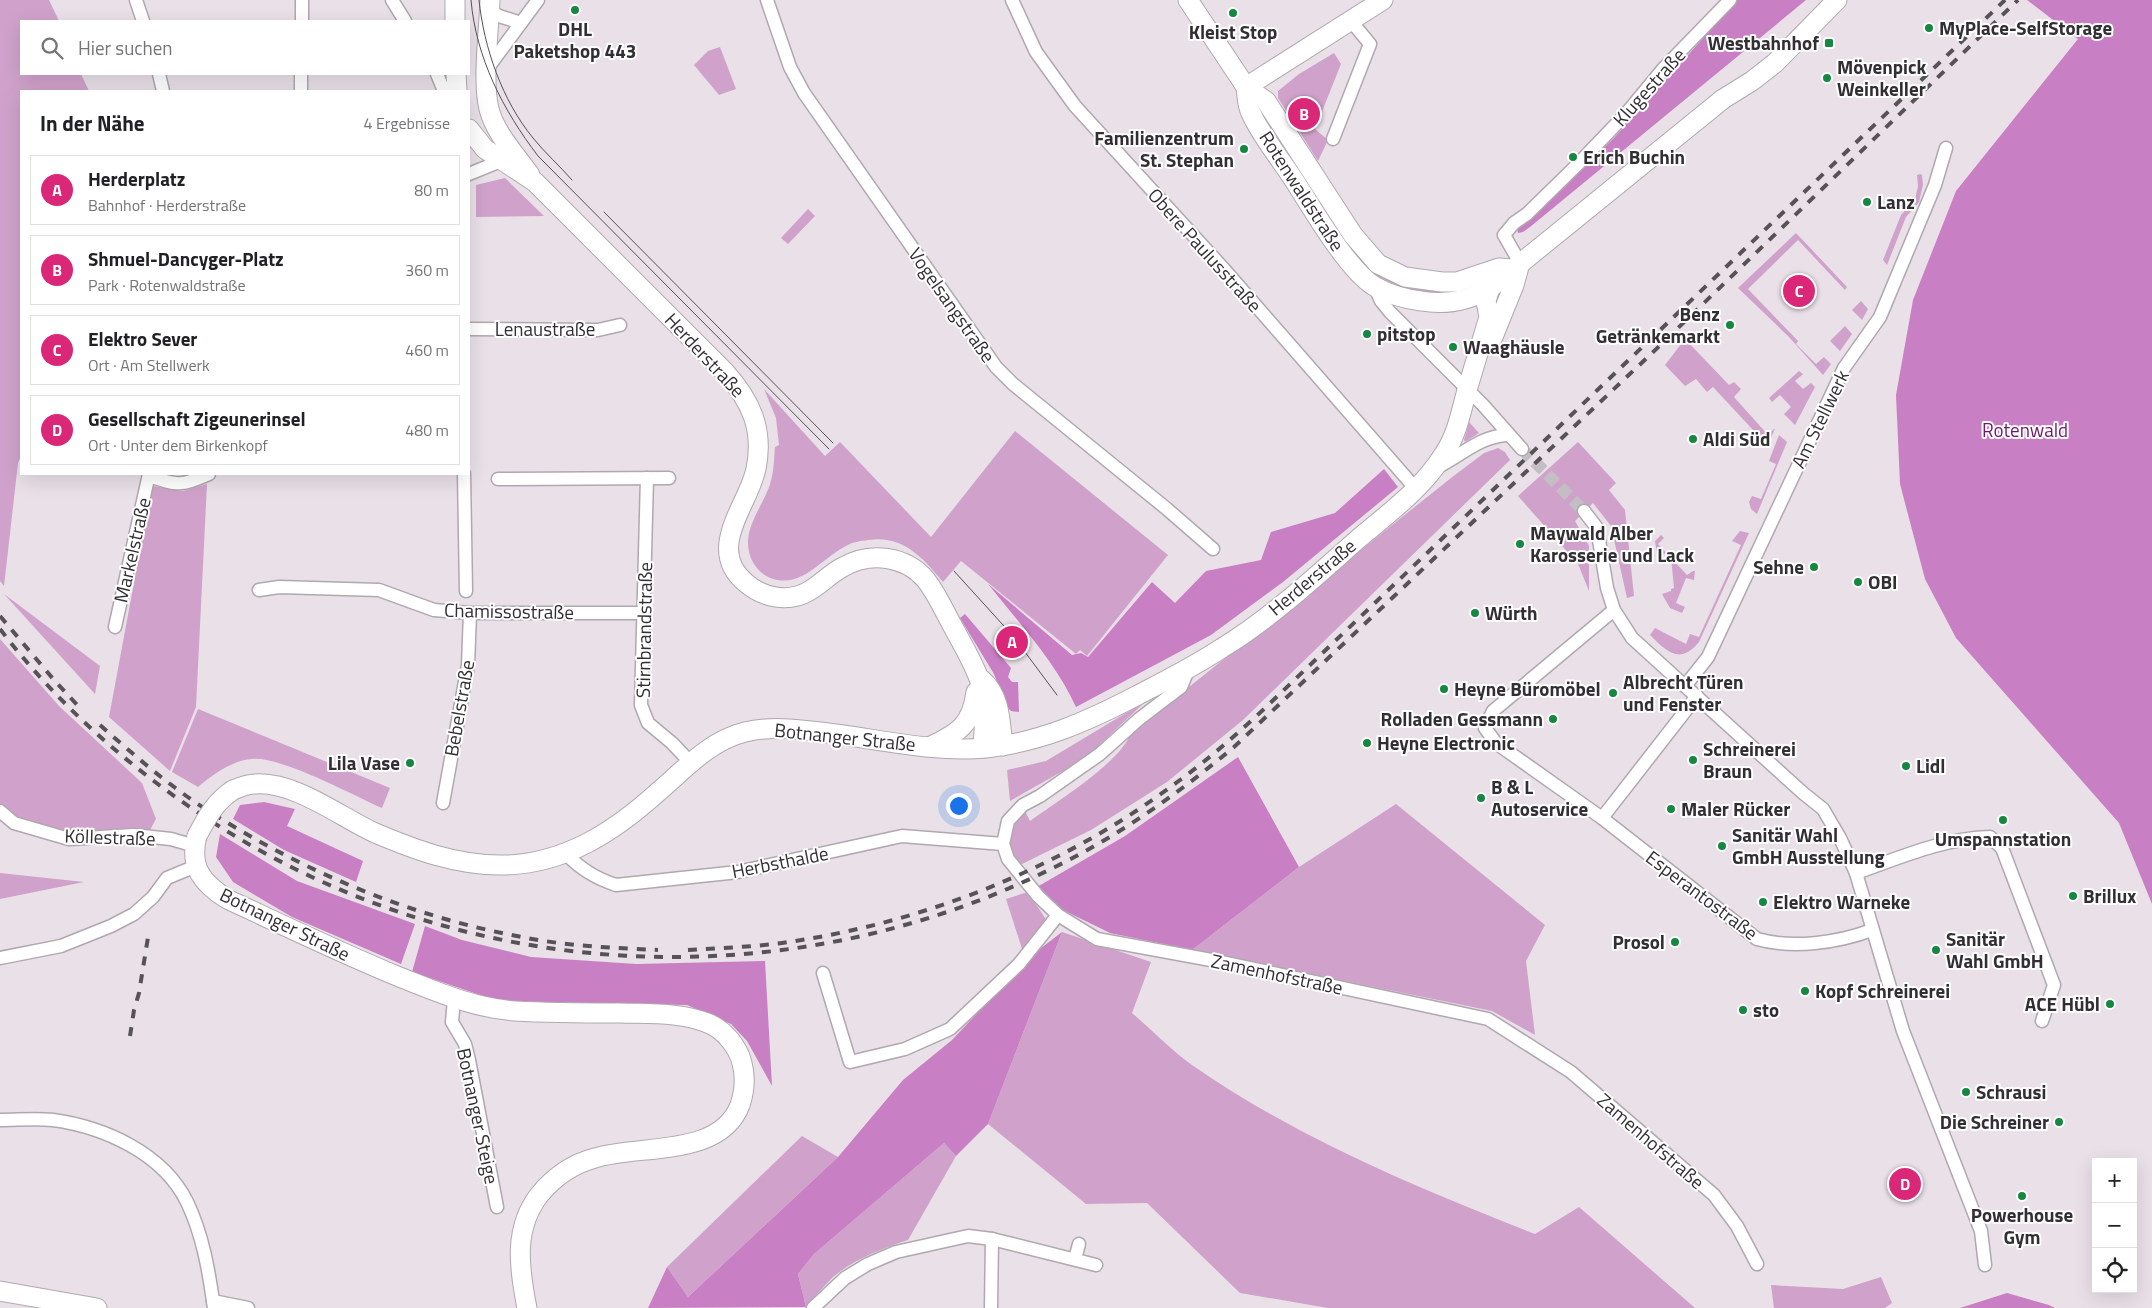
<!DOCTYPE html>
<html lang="de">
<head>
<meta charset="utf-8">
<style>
  body { margin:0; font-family:"Titillium Web",sans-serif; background:#f6f6f6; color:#202124 }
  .controls { position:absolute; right:15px; bottom:15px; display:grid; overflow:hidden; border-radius:0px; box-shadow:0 5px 20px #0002 }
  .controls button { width:45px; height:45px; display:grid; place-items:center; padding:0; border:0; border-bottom:1px solid #e0e0e0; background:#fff; color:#202124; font:25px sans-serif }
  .you { position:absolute; left:958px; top:805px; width:18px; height:18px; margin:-12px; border:4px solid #fff; border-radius:50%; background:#1a73e8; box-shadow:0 0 0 8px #1a73e833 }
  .badge { display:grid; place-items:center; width:32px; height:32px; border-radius:50%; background:#db2777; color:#fff; font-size:16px; font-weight:700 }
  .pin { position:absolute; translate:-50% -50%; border:2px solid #fff; box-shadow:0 1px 5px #0006 }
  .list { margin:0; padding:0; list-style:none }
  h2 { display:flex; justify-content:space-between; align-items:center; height:65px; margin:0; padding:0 20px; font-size:21px }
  h2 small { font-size:16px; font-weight:400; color:#757577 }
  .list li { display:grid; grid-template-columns:32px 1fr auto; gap:15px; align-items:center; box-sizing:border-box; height:70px; margin:0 10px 10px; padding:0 10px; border:1px solid #e0e0e0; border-radius:0px }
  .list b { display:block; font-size:19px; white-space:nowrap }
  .list p { margin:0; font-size:16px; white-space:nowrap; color:#757577 }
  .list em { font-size:16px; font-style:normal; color:#757577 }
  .icon { flex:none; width:28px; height:28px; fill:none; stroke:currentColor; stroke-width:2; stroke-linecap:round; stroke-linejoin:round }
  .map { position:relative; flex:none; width:2152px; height:1308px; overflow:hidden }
  .search { position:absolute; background:#fff; box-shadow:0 5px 20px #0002; left:20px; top:20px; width:450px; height:55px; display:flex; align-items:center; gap:12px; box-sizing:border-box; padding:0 18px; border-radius:0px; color:#757577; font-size:19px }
  .panel { position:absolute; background:#fff; box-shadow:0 5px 20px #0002; left:20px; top:90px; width:450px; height:385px; border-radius:0px }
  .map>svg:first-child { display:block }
  .green { fill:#d0a2cb }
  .forest { fill:#c97fc3 }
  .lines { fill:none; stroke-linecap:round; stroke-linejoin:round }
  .street-tunnel { stroke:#c4bdc4; stroke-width:12; stroke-dasharray:12 6; stroke-linecap:butt }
  .street-casing { stroke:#b0a8af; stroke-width:15 }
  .secondary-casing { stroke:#b0a8af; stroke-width:21 }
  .street { stroke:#fff; stroke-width:12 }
  .secondary { stroke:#fff; stroke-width:19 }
  .tram { stroke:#565256; stroke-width:1 }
  .rail { stroke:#565256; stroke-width:4; stroke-dasharray:9 9; stroke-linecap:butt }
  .secondary-bridge-casing { stroke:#b0a8af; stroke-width:21; stroke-linecap:butt }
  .secondary-bridge { stroke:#fff; stroke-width:19 }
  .poi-dot { fill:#158740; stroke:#fff; stroke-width:2 }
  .labels { text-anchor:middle; stroke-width:4; stroke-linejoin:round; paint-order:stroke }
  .poi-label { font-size:19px; font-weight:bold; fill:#322f32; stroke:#fff; text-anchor:start }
  .street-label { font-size:19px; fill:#322f32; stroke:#fff }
  .park-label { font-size:19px; fill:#70176d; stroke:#fff }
</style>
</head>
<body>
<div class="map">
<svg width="2152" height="1308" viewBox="0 0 2152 1308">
  <rect width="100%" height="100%" fill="#e9e0e8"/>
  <g class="green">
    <polygon points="0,0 49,0 59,21 21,21 21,74 81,74 89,91 21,91 21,456 18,463 4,586 0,581"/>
    <polygon points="720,47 736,89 719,95 694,65 708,51"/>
    <polygon points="1334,53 1341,64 1315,129 1328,140 1318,161 1278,98 1278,91 1299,74"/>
    <polygon points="1920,174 1922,175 1923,185 1919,202 1906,217 1887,265 1883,260 1901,215 1915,200 1918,186 1917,175"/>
    <polygon points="505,178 544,216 476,217 476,185"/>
    <path d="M1323 208 1326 209 1347 240 1452 291 1451 292C1425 300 1379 282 1360 263 1346 248 1334 226 1321 209Z"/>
    <polygon points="808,209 815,216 788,244 781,238"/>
    <polygon points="1796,233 1847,287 1845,290 1798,240 1748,289 1798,341 1796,344 1816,364 1824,357 1831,364 1823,375 1788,336 1738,288"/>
    <polygon points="1861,301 1868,309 1862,320 1852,310"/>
    <polygon points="1845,326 1852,334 1840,351 1830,341"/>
    <polygon points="1685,339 1729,385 1734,382 1741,389 1734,397 1768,435 1775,428 1768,446 1713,387 1707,392 1696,379 1685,386 1665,365"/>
    <polygon points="1799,371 1803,374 1795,381 1803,389 1811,383 1815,387 1795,425 1784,414 1791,407 1780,395 1772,402 1769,398"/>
    <path d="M764 389 825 456 840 442 931 537 1015 431 1168 555 1087 656 1080 650 1076 654 961 561 943 582C922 557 903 535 868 540 861 541 852 542 846 546 830 554 818 568 802 576 774 590 747 570 748 541 749 521 764 503 770 484 774 472 774 459 775 447L779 445 776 418Z"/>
    <polygon points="1469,422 1479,433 1465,442 1464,440"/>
    <polygon points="1779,435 1787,442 1757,514 1751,509 1749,502 1752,496 1761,499 1776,464 1769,461"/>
    <polygon points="1578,442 1616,483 1609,490 1625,510 1634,596 1627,598 1611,526 1593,503 1575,521 1589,546 1589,591 1578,564 1518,496"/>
    <path d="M1498 448 1505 452 1510 460 1243 720 1167 782 1091 830 1018 866C1008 840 1005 834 1025 811L1030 821C1055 803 1122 761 1130 734L1451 478 1484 453Z"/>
    <polygon points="207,484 196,707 170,771 109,717 152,486 183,491"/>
    <path d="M1740 531 1749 533 1699 642C1680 665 1667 652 1650 635L1655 628 1686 644 1690 634 1699 637 1741 545 1732 541Z"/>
    <polygon points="1661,535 1664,538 1658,544 1687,575 1693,571 1695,571 1694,580 1686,578 1676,603 1685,607 1682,613 1670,608 1662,594 1671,591 1671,589 1674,588 1671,558 1667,558 1666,554 1657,554 1655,541"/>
    <polygon points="4,594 100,666 95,694"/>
    <polygon points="0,639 59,706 142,783 156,819 150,830 71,836 15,820 0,805"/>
    <polygon points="1146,701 1094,750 1077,763 1010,801 1007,770 1046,761"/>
    <path d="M198 709 390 788 382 808C352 795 281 756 252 759 233 760 212 775 198 787L172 772Z"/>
    <polygon points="1396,804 1545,925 1526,961 1535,1035 1492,1011 1192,950 1299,867"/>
    <polygon points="0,873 84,882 0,899"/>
    <polygon points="1028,892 1047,921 1023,952 1006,899"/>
    <path d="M1062 932 1151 962 1132 1013C1152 1030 1171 1050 1192 1065 1297 1138 1417 1188 1535 1234L1579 1207 1695 1308H1328L1240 1293 1147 1203 1086 1204 988 1124Z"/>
    <polygon points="802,1136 838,1157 688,1297 667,1267"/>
    <path d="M944 1143 956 1156 908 1240C881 1249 854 1259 832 1278 823 1287 815 1297 806 1307L798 1274 814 1254Z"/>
    <polygon points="1881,1277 1892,1303 1885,1308 1774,1308 1771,1285 1843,1289"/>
  </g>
  <g class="forest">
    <polygon points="1737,0 1806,0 1530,227 1523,232 1518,233 1517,229 1528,220 1614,138"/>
    <polygon points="2027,0 2152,0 2152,904 2119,823 1956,638 1925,579 1900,484 1896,395 1913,300 1956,191 2078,39"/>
    <path d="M1384 469 1398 487 1283 582 1211 635 1076 707C1055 661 1019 623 988 584L1072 655 1081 653 1088 657 1152 582 1175 603 1206 571 1261 560 1271 532 1335 513Z"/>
    <polygon points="965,614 1011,668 1008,677 1012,682 1018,682 1019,712 1011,711 1007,707 994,674 960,618"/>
    <polygon points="1238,757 1299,867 1192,950 1110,933 1063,910 1037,887 1125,836"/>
    <polygon points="264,802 295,809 287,826 363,861 356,882 284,850 233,819 240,805"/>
    <polygon points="220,834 297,881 415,924 401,964 292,917 233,882 216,857"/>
    <polygon points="425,926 462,940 531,957 636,964 765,961 772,1086 747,1041 731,1024 687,1005 498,1001 412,972"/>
    <polygon points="1062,932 988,1124 956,1156 944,1143 814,1254 798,1274 806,1307 648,1308 667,1267 688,1297 838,1157 903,1080 952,1040 1032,955"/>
    <polygon points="2007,1293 2049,1305 2055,1308 1960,1308"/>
  </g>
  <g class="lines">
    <polyline class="street-tunnel" points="1522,449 1584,511"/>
    <defs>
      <g id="street">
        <polyline points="136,0 143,21"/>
        <polyline points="392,0 405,21"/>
        <polyline points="767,0 790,67 804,93 996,367 1013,384 1167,509 1213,549"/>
        <polyline points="1012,0 1036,52 1075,106 1223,268 1416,489"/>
        <polyline points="490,10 499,16 521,23"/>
        <polyline points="302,21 302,0"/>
        <polyline points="487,69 538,0"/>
        <polyline points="159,74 163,91"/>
        <polyline points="437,74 444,91"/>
        <polyline points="301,91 301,74"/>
        <polyline points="1333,139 1370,44 1351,21"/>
        <polyline points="469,174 508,158"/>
        <polyline points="1520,263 1504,235 1514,223 1527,214 1578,164 1625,115 1663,69 1730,0"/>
        <polyline points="1374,285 1381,301 1390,312 1483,405 1522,449"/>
        <polyline points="469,329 598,330 620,325"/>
        <path d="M1436 468C1461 456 1479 436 1508 435"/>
        <polyline points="464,474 466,591"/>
        <path d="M149 476C178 486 181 486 209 474"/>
        <polyline points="647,478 641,705 648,723 672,743 690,762"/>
        <polyline points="498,479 669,478"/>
        <polyline points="1584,511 1597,528 1607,588 1614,610 1632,638 1803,793 1823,809 1840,838 1856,873 1903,1031 1981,1231 1985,1265"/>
        <polyline points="259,590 279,587 379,590 434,610 470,613 643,613"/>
        <path d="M1614 610 1493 711 1485 728 1496 743 1602 818 1757 939C1793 949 1837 943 1872 930"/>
        <polyline points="115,627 149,474"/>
        <polyline points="1189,668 1181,687 1139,719 1100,754 1040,796 1023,805 1008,821 1003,844 1008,859 1038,896 1058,915 1097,939 1222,962 1488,1019 1571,1072 1714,1195 1737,1226 1757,1264"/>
        <polyline points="1685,686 1708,657 1844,368 1880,317 1935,185 1946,148"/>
        <polyline points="443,803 468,665 470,613"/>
        <polyline points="0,811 14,823 69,839 133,835 171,839 195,846"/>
        <polyline points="1602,818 1697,696"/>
        <path d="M566 854C581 869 595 878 616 885L738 872 902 836 1003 844"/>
        <path d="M1856 873C1899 858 1944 838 1990 837L2002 848 2054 985 2042 1021"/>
        <polyline points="0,958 61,946 111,926 134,914 153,897 167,878 196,866"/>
        <polyline points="823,973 850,1062 905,1049 950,1029 1019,964 1058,915"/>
        <polyline points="454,999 452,1022 465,1044 469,1060 497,1207"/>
        <path d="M0 1120C17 1120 36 1118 53 1120 104 1127 163 1153 187 1202 203 1235 209 1272 214 1308"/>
        <polyline points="1075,1259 1079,1244"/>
        <polyline points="213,1301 248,1308"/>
        <polyline points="813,1308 845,1278 868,1264 896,1252 968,1236 992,1239 1096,1265"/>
        <polyline points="991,1308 992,1239"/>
      </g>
      <g id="secondary">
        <polyline points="455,0 455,21"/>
        <path d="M490 0C489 31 482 80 489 109 495 133 516 155 530 175"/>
        <polyline points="1188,0 1246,87 1266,101 1353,235 1378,264 1405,277 1442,282 1457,282 1499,268 1511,269"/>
        <polyline points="456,74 457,91"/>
        <path d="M1246 87C1247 95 1247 106 1251 113 1260 134 1281 160 1294 180 1312 208 1347 269 1374 286 1388 294 1405 299 1421 301 1445 305 1469 301 1490 288L1723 99 1752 81 1775 63 1837 0"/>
        <polyline points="1246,87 1383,0"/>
        <path d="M469 129 485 149 535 182 725 372C751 401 764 429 756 469 748 506 705 549 746 583 763 598 789 603 809 591 821 584 831 573 843 567 870 551 906 556 926 580 936 593 943 608 951 623 961 642 974 663 981 684 987 704 984 728 983 748"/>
        <polyline points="1493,337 1514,285 1520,263"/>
        <path d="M982 680C1001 696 1000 723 1003 746"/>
        <path d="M931 746C959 733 972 724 976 692"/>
        <path d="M233 790C240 787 247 784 255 784 294 781 339 816 373 832 415 850 458 866 504 865 565 864 615 831 658 792 685 769 709 741 745 732 770 726 795 729 820 732 875 738 932 753 986 748 1041 742 1088 721 1136 696 1165 681 1195 666 1222 648 1271 618 1315 577 1358 539 1389 513 1423 488 1444 454 1457 435 1461 412 1467 390 1474 366 1482 341 1489 317L1486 301 1490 288"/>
        <path d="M197 836C189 867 202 883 227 899 283 925 339 952 397 976 435 991 473 1008 515 1011 550 1013 585 1013 620 1013 650 1014 682 1012 710 1024 725 1031 738 1047 742 1063 746 1078 745 1090 740 1105 720 1158 639 1144 595 1158 572 1164 555 1176 540 1194 513 1228 519 1268 527 1308"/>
        <polyline points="0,1291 97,1308"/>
      </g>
    </defs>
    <use href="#street" class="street-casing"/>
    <use href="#secondary" class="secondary-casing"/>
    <use href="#street" class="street"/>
    <use href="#secondary" class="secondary"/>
    <g class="tram">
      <path d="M471 0C476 58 503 110 538 156L829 449"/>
      <path d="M479 0C484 48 502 100 533 138 545 153 560 166 572 180"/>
      <polyline points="604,212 833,443"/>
      <polyline points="954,571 1013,636 1057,695"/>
    </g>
    <g class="rail">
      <polyline points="0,616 54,680 81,709"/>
      <path d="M0 629C65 714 149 785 240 839 488 986 797 996 1055 867 1120 835 1179 793 1234 747L1650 355 2018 0"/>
      <path d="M100 725C134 755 168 785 207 810 302 871 411 917 522 937 566 946 613 948 658 950"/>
      <path d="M688 950C719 948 751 947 782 943 925 923 1065 867 1180 780 1210 758 1237 734 1264 709L2005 0"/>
      <polyline points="130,1036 134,1010 139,993 149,931"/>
    </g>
    <defs>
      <path id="secondary-bridge" d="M197 836C207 817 215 802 233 790"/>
    </defs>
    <use href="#secondary-bridge" class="secondary-bridge-casing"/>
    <use href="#secondary-bridge" class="secondary-bridge"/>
  </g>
  <g class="poi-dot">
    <circle cx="575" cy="10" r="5"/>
    <circle cx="1233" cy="13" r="5"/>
    <circle cx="1929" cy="28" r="5"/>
    <rect x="1824" y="38" width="10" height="10" rx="2.5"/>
    <circle cx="1827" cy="78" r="5"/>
    <circle cx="1244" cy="149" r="5"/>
    <circle cx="1573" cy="157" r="5"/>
    <circle cx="1867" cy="202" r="5"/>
    <circle cx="1730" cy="325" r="5"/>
    <circle cx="1367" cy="334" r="5"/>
    <circle cx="1453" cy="347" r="5"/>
    <circle cx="1693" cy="439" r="5"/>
    <circle cx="1520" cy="544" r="5"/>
    <circle cx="1814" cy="567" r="5"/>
    <circle cx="1858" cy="582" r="5"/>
    <circle cx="1475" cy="613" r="5"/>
    <circle cx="1444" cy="689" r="5"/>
    <circle cx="1613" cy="693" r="5"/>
    <circle cx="1553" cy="719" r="5"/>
    <circle cx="1367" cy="743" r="5"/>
    <circle cx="1693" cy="760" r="5"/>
    <circle cx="410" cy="763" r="5"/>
    <circle cx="1906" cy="766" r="5"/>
    <circle cx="1481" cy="798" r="5"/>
    <circle cx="1671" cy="809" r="5"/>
    <circle cx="2003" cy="820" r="5"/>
    <circle cx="1722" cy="846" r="5"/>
    <circle cx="2073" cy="896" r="5"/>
    <circle cx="1763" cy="902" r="5"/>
    <circle cx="1675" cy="942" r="5"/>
    <circle cx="1936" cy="950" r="5"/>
    <circle cx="1805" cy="991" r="5"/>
    <circle cx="2110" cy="1004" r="5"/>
    <circle cx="1743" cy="1010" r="5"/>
    <circle cx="1966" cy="1092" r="5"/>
    <circle cx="2059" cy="1122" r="5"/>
    <circle cx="2022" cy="1196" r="5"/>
  </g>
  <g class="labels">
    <g class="poi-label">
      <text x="1939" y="35">MyPlace-SelfStorage</text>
      <text x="575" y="36" text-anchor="middle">DHL<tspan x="575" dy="22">Paketshop 443</tspan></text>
      <text x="1233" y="39" text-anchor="middle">Kleist Stop</text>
      <text x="1819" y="50" text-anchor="end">Westbahnhof</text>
      <text x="1837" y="74">Mövenpick<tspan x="1837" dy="22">Weinkeller</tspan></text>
      <text x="1234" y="145" text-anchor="end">Familienzentrum<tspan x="1234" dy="22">St. Stephan</tspan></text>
      <text x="1583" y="164">Erich Buchin</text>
      <text x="1877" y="209">Lanz</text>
      <text x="1720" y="321" text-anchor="end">Benz<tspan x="1720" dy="22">Getränkemarkt</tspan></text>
      <text x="1377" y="341">pitstop</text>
      <text x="1463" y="354">Waaghäusle</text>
      <text x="1703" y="446">Aldi Süd</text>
      <text x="1530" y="540">Maywald Alber<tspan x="1530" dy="22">Karosserie und Lack</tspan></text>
      <text x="1804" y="574" text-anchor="end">Sehne</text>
      <text x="1868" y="589">OBI</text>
      <text x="1485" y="620">Würth</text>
      <text x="1623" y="689">Albrecht Türen<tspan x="1623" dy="22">und Fenster</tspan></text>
      <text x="1454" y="696">Heyne Büromöbel</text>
      <text x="1543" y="726" text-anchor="end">Rolladen Gessmann</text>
      <text x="1377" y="750">Heyne Electronic</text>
      <text x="1703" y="756">Schreinerei<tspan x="1703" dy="22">Braun</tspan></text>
      <text x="400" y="770" text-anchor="end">Lila Vase</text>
      <text x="1916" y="773">Lidl</text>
      <text x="1491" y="794">B &amp; L<tspan x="1491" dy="22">Autoservice</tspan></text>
      <text x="1681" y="816">Maler Rücker</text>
      <text x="1732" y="842">Sanitär Wahl<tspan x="1732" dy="22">GmbH Ausstellung</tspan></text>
      <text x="2003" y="846" text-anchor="middle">Umspannstation</text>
      <text x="2083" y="903">Brillux</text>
      <text x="1773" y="909">Elektro Warneke</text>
      <text x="1946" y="946">Sanitär<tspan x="1946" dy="22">Wahl GmbH</tspan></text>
      <text x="1665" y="949" text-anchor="end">Prosol</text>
      <text x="1815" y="998">Kopf Schreinerei</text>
      <text x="2100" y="1011" text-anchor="end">ACE Hübl</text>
      <text x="1753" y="1017">sto</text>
      <text x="1976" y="1099">Schrausi</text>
      <text x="2049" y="1129" text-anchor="end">Die Schreiner</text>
      <text x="2022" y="1222" text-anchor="middle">Powerhouse<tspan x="2022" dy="22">Gym</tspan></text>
    </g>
    <g class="street-label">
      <text transform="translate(1649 87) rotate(-48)" y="7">Klugestraße</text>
      <text transform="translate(1302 191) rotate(57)" y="7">Rotenwaldstraße</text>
      <text transform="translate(1205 250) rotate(48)" y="7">Obere Paulusstraße</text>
      <text transform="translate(952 305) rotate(55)" y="7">Vogelsangstraße</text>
      <text x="545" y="336">Lenaustraße</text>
      <text transform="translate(705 355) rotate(47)" y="7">Herderstraße</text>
      <text transform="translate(1820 419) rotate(-64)" y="7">Am Stellwerk</text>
      <text transform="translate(132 550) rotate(-77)" y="7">Markelstraße</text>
      <text transform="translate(1312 577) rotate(-40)" y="7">Herderstraße</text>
      <text transform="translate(509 611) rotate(1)" y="7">Chamissostraße</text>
      <text transform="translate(644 630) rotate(-89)" y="7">Stirnbrandstraße</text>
      <text transform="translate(459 708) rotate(-80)" y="7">Bebelstraße</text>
      <text transform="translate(845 737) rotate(6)" y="7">Botnanger Straße</text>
      <text transform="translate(110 837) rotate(2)" y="7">Köllestraße</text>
      <text transform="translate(780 862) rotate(-11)" y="7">Herbsthalde</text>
      <text transform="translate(1702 895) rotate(37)" y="7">Esperantostraße</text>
      <text transform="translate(285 924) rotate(26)" y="7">Botnanger Straße</text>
      <text transform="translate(1277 974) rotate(12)" y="7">Zamenhofstraße</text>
      <text transform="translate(478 1116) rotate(78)" y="7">Botnanger Steige</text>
      <text transform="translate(1651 1141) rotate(41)" y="7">Zamenhofstraße</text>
    </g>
    <g class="park-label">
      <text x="2025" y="437">Rotenwald</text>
    </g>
  </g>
</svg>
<div class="controls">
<button>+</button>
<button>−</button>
<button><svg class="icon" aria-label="locate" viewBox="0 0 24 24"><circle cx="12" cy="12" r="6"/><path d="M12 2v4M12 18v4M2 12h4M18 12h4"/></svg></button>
</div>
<div class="you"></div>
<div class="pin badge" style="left:1012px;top:642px">A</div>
<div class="pin badge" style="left:1304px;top:114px">B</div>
<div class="pin badge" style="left:1799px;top:291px">C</div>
<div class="pin badge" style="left:1905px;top:1184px">D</div>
<div class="search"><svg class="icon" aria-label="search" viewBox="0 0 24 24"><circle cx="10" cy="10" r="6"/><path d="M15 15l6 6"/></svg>Hier suchen</div>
<section class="panel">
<h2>In der Nähe<small>4 Ergebnisse</small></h2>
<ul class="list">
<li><span class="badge">A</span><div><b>Herderplatz</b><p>Bahnhof · Herderstraße</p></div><em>80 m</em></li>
<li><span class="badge">B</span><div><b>Shmuel-Dancyger-Platz</b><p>Park · Rotenwaldstraße</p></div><em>360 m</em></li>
<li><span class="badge">C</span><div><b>Elektro Sever</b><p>Ort · Am Stellwerk</p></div><em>460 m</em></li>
<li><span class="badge">D</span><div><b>Gesellschaft Zigeunerinsel</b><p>Ort · Unter dem Birkenkopf</p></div><em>480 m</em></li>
</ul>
</section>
</div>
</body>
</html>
